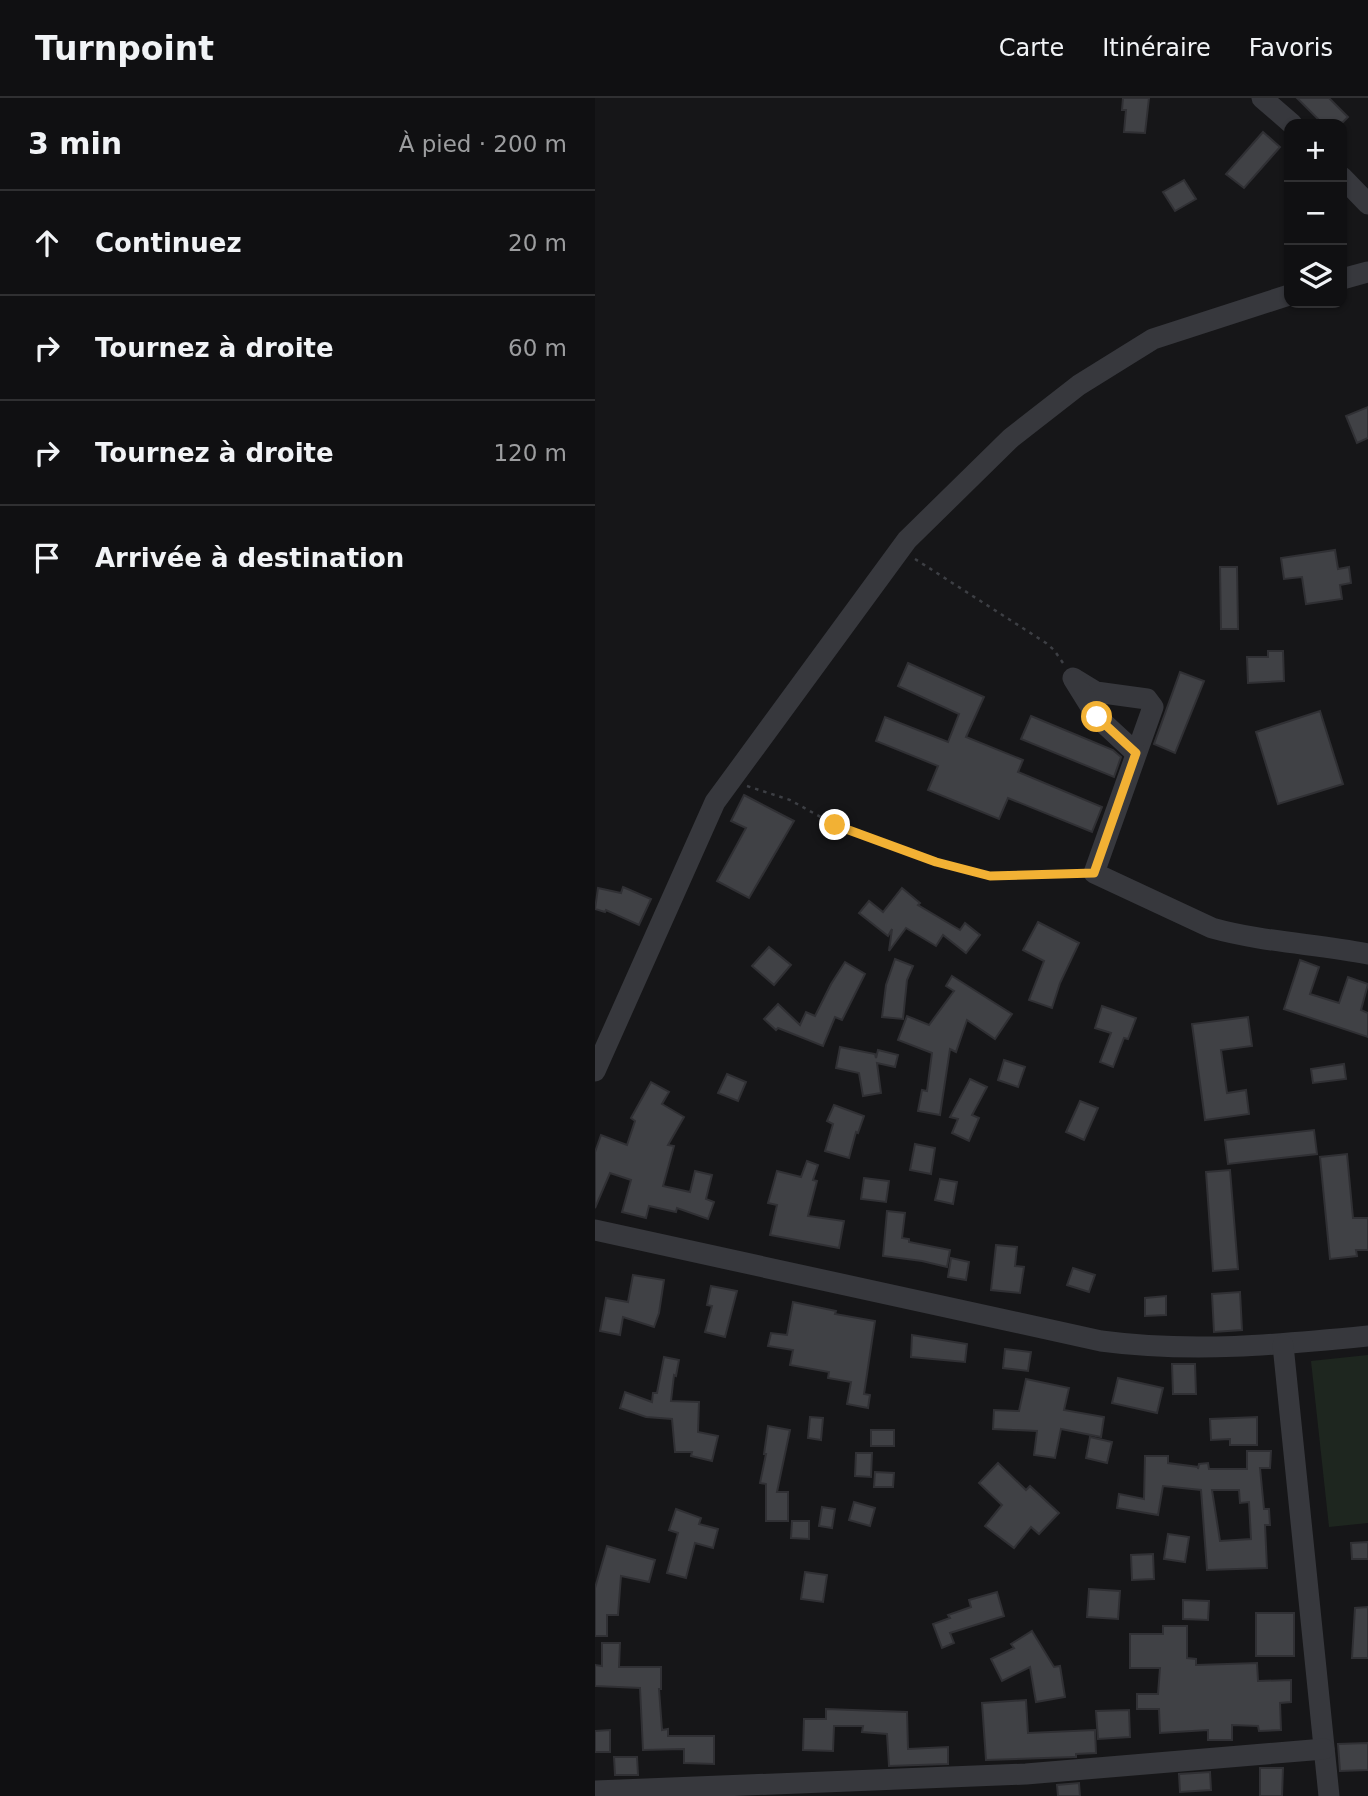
<!DOCTYPE html>
<html lang="fr">
<head>
<meta charset="utf-8">
<style>
  body { margin:0; font-family:"DejaVu Sans",sans-serif; background:#19191b; color:#f1f3f6 }
  .controls { position:absolute; right:21px; top:21px; display:grid; overflow:hidden; border-radius:14px; box-shadow:0 2px 5px #0004 }
  .controls button { width:63px; height:63px; display:grid; place-items:center; padding:0; border:0; border-bottom:2px solid #303032; background:#101012; color:#f1f3f6; font:35px sans-serif }
  .stop { position:absolute; width:21px; height:21px; margin:-16px; border:5px solid #f2b134; border-radius:50%; background:#fff }
  .stop.end { background:#f2b134; border-color:#fff; box-shadow:0 2px 7px #0008 }
  .list { margin:0; padding:0; list-style:none }
  h2 { display:flex; justify-content:space-between; align-items:center; height:91px; margin:0; padding:0 28px; font-size:30px }
  h2 small { font-size:23px; font-weight:400; color:#9c9d9f }
  .list li { display:grid; grid-template-columns:46px 1fr auto; gap:21px; align-items:center; box-sizing:border-box; height:105px; padding:0 28px; border-top:2px solid #303032 }
  .list b { display:block; font-size:26px; white-space:nowrap }
  .list em { font-size:23px; font-style:normal; color:#9c9d9f }
  .icon { flex:none; width:38px; height:38px; fill:none; stroke:currentColor; stroke-width:2; stroke-linecap:round; stroke-linejoin:round }
  .map { position:relative; flex:none; width:773px; height:1698px; overflow:hidden }
  header { display:flex; align-items:center; gap:42px; box-sizing:border-box; height:98px; padding:0 35px; background:#101012; border-bottom:2px solid #303032 }
  header strong { font-size:33px }
  nav { display:flex; gap:38px; margin-inline-start:auto; font-size:24px }
  main { display:flex }
  aside { flex:1; background:#101012 }
  .map>svg:first-child { display:block }
  .green { fill:#1e261f }
  .building { fill:#404145; stroke:#303034; stroke-width:2; fill-rule:evenodd }
  .lines { fill:none; stroke-linecap:round; stroke-linejoin:round }
  .path { stroke:#3d3f44; stroke-width:2.5; stroke-dasharray:3.5 5; stroke-linecap:butt }
  .minor { stroke:#37383d; stroke-width:21 }
  .route { stroke:#f2b134; stroke-width:9 }
</style>
</head>
<body>
<header>
<strong>Turnpoint</strong>
<nav><a>Carte</a><a>Itinéraire</a><a>Favoris</a></nav>
</header>
<main>
<aside>
<h2>3 min<small>À pied · 200 m</small></h2>
<ul class="list">
<li><svg class="icon" aria-label="ahead" viewBox="0 0 24 24"><path d="M12 20V5M6 11l6-6 6 6"/></svg><div><b>Continuez</b></div><em>20 m</em></li>
<li><svg class="icon" aria-label="right" viewBox="0 0 24 24"><path d="M7 20v-9h11M14 6l5 5-5 5"/></svg><div><b>Tournez à droite</b></div><em>60 m</em></li>
<li><svg class="icon" aria-label="right" viewBox="0 0 24 24"><path d="M7 20v-9h11M14 6l5 5-5 5"/></svg><div><b>Tournez à droite</b></div><em>120 m</em></li>
<li><svg class="icon" aria-label="arrive" viewBox="0 0 24 24"><path d="M6 21V4h12l-3 4 3 4H6"/></svg><div><b>Arrivée à destination</b></div></li>
</ul>
</aside>
<div class="map">
<svg width="773" height="1698" viewBox="0 0 773 1698">
  <rect width="100%" height="100%" fill="#161618"/>
  <polygon class="green" points="773,1257 773,1425 734,1429 716,1263"/>
  <g class="building">
    <polygon points="528,0 554,0 550,35 529,34 531,12 527,12"/>
    <polygon points="702,0 734,0 753,19 746,26 728,26"/>
    <polygon points="668,34 685,49 649,90 631,76"/>
    <polygon points="589,82 601,101 580,113 568,94"/>
    <polygon points="773,309 773,340 762,345 751,318"/>
    <polygon points="740,452 743,471 754,469 756,485 745,487 747,501 711,506 707,479 689,481 686,460"/>
    <polygon points="625,469 642,469 643,531 626,531"/>
    <polygon points="673,553 688,553 689,583 653,585 652,559 673,559"/>
    <polygon points="313,565 389,599 371,639 428,662 423,674 507,709 497,734 413,700 404,721 333,692 343,668 281,643 290,619 353,644 364,616 303,588"/>
    <polygon points="585,574 609,583 580,655 559,646"/>
    <polygon points="725,613 748,686 683,706 661,634"/>
    <polygon points="436,618 518,652 526,659 519,679 426,641"/>
    <polygon points="149,697 199,723 154,800 122,783 151,730 136,723"/>
    <polygon points="28,789 56,801 44,827 11,812 10,814 0,811 3,790 26,795"/>
    <polygon points="307,790 325,805 323,807 365,832 370,825 385,837 371,855 348,837 341,848 311,830 294,853 297,831 293,838 264,815 274,803 288,814"/>
    <polygon points="443,824 484,845 465,885 457,910 434,902 449,863 428,852"/>
    <polygon points="174,849 196,867 179,887 157,868"/>
    <polygon points="300,861 318,868 312,882 308,921 287,919 291,887"/>
    <polygon points="705,862 724,869 715,896 744,905 753,879 773,886 766,912 773,915 773,939 689,911"/>
    <polygon points="250,864 270,876 247,922 240,919 228,948 183,930 181,932 169,921 183,906 205,927 211,914 220,918 236,886"/>
    <polygon points="357,878 417,916 400,941 372,922 361,954 355,951 345,1017 323,1013 327,992 332,993 337,955 303,942 312,918 334,927 359,893 351,888"/>
    <polygon points="507,908 541,920 533,941 529,940 518,969 505,964 516,935 500,930"/>
    <polygon points="653,919 657,948 626,952 632,995 651,992 654,1016 610,1022 597,926"/>
    <polygon points="245,949 280,956 281,960 283,952 303,957 300,969 282,965 286,995 268,998 264,975 241,970"/>
    <polygon points="409,962 430,969 423,989 403,982"/>
    <polygon points="749,966 751,981 718,985 716,971"/>
    <polygon points="132,976 151,984 143,1003 123,995"/>
    <polygon points="375,981 392,989 377,1017 384,1020 374,1043 357,1035 363,1021 355,1019"/>
    <polygon points="56,984 74,994 67,1006 89,1019 73,1047 79,1048 68,1088 95,1094 100,1073 117,1077 111,1101 119,1104 113,1121 82,1110 81,1114 54,1108 51,1120 27,1114 36,1082 15,1075 0,1110 0,1054 6,1037 32,1047 40,1023 36,1020"/>
    <polygon points="485,1003 503,1010 489,1042 471,1034"/>
    <polygon points="239,1007 269,1018 263,1035 261,1034 254,1060 230,1053 238,1026 232,1023"/>
    <polygon points="719,1032 722,1056 633,1066 630,1042"/>
    <polygon points="320,1046 340,1050 336,1076 315,1072"/>
    <polygon points="752,1056 758,1120 773,1120 773,1152 761,1152 762,1158 735,1161 725,1059"/>
    <polygon points="212,1063 223,1067 218,1082 222,1083 213,1118 249,1123 244,1150 175,1137 182,1107 173,1105 182,1073 206,1079"/>
    <polygon points="635,1072 643,1171 618,1173 611,1074"/>
    <polygon points="269,1080 294,1083 291,1104 266,1101"/>
    <polygon points="345,1081 362,1084 358,1106 340,1102"/>
    <polygon points="292,1113 310,1115 307,1140 314,1141 314,1144 355,1152 352,1169 327,1163 288,1158"/>
    <polygon points="401,1147 422,1149 420,1168 429,1169 425,1195 396,1192"/>
    <polygon points="356,1160 374,1164 371,1182 353,1179"/>
    <polygon points="478,1170 500,1177 494,1194 472,1187"/>
    <polygon points="38,1177 69,1182 64,1215 59,1229 28,1219 25,1237 5,1233 11,1200 33,1204"/>
    <polygon points="116,1188 142,1193 130,1239 110,1234 117,1208 112,1207"/>
    <polygon points="645,1194 647,1232 619,1234 617,1196"/>
    <polygon points="571,1198 571,1217 550,1218 550,1200"/>
    <polygon points="198,1204 241,1213 240,1216 280,1223 269,1296 275,1297 273,1310 252,1306 256,1284 233,1280 234,1274 195,1267 198,1252 173,1248 176,1235 192,1237"/>
    <polygon points="317,1237 372,1246 370,1264 316,1259"/>
    <polygon points="410,1251 436,1254 433,1273 408,1270"/>
    <polygon points="69,1259 84,1262 81,1278 79,1277 76,1303 104,1304 103,1334 123,1338 117,1363 96,1358 97,1354 80,1354 77,1321 51,1319 25,1310 30,1294 57,1304 58,1295 62,1295"/>
    <polygon points="577,1266 600,1266 601,1296 578,1296"/>
    <polygon points="523,1280 568,1290 562,1315 517,1305"/>
    <polygon points="431,1281 474,1290 469,1312 509,1319 506,1339 466,1331 460,1360 439,1357 442,1333 398,1331 399,1312 424,1313"/>
    <polygon points="215,1319 228,1320 226,1342 213,1340"/>
    <polygon points="662,1319 662,1347 635,1347 635,1341 616,1342 615,1321"/>
    <polygon points="173,1328 195,1332 182,1394 193,1394 193,1423 171,1423 171,1386 165,1385 171,1356 169,1356"/>
    <rect x="276" y="1332" width="23" height="16"/>
    <polygon points="495,1339 517,1344 512,1365 491,1360"/>
    <path d="M652 1353H676L675 1370H665L669 1411H674L675 1427H670L672 1470 612 1472 606 1392 568 1388 563 1417 522 1410 524 1396 549 1401 550 1358H573V1365L603 1369V1371L604 1366 613 1365 614 1371H652ZM617 1392H644L645 1405 654 1404 656 1441 625 1443Z"/>
    <polygon points="261,1355 277,1355 276,1379 260,1378"/>
    <polygon points="403,1365 431,1392 435,1388 464,1415 444,1436 436,1429 419,1450 390,1428 407,1407 384,1385"/>
    <polygon points="280,1374 299,1375 298,1389 279,1389"/>
    <polygon points="259,1404 280,1410 275,1428 254,1422"/>
    <polygon points="227,1409 240,1411 237,1430 224,1428"/>
    <polygon points="81,1411 106,1420 104,1426 123,1431 118,1450 100,1445 91,1480 72,1475 83,1435 74,1432"/>
    <polygon points="197,1423 214,1423 214,1441 196,1440"/>
    <polygon points="573,1436 594,1439 590,1464 569,1461"/>
    <polygon points="773,1444 773,1461 757,1461 756,1445"/>
    <polygon points="12,1448 60,1462 54,1484 26,1478 23,1517 12,1517 12,1538 0,1538 0,1490"/>
    <polygon points="558,1456 559,1481 537,1482 536,1457"/>
    <polygon points="210,1474 232,1477 228,1504 206,1501"/>
    <polygon points="494,1491 525,1493 523,1521 492,1519"/>
    <polygon points="402,1494 409,1518 355,1535 359,1545 347,1550 338,1526 355,1520 353,1517 376,1509 374,1502"/>
    <polygon points="588,1502 614,1503 613,1522 588,1521"/>
    <polygon points="773,1509 773,1560 757,1560 760,1510"/>
    <rect x="661" y="1515" width="38" height="43"/>
    <polygon points="568,1528 592,1528 592,1560 601,1561 601,1567 662,1565 663,1583 696,1582 696,1604 685,1605 686,1632 664,1633 663,1628 637,1627 637,1642 613,1642 613,1632 565,1635 564,1611 542,1611 542,1596 563,1596 565,1570 535,1570 535,1536 568,1536"/>
    <polygon points="437,1533 459,1569 465,1568 470,1599 441,1604 435,1569 407,1583 396,1561 419,1550 416,1546"/>
    <polygon points="7,1545 25,1545 24,1569 66,1569 66,1591 64,1591 67,1632 73,1631 73,1638 119,1638 119,1666 89,1665 89,1651 48,1652 45,1590 0,1588 0,1567 7,1568"/>
    <polygon points="431,1602 433,1635 500,1632 501,1655 481,1656 481,1659 479,1659 391,1662 387,1605"/>
    <polygon points="231,1611 312,1614 313,1651 353,1649 353,1666 294,1668 292,1636 267,1634 268,1628 239,1628 238,1653 208,1652 209,1621 231,1621"/>
    <polygon points="534,1612 535,1639 503,1641 501,1613"/>
    <polygon points="15,1632 15,1654 0,1654 0,1633"/>
    <polygon points="773,1645 773,1672 745,1673 743,1646"/>
    <polygon points="19,1659 42,1659 43,1677 20,1677"/>
    <polygon points="665,1670 688,1670 687,1698 665,1698"/>
    <polygon points="615,1674 616,1692 585,1694 584,1676"/>
    <polygon points="484,1685 485,1698 463,1698 462,1687"/>
  </g>
  <g class="lines">
    <g class="path">
      <polyline points="320,461 451,545 459,552 468,565"/>
      <polyline points="152,688 195,702 240,727 363,770 395,778 482,776"/>
    </g>
    <g class="minor">
      <polyline points="667,0 697,26"/>
      <polyline points="747,79 773,106"/>
      <polyline points="747,181 773,174"/>
      <path d="M478 580 501 594 552 601 558 609 499 775 617 830C667 844 722 846 773 856"/>
      <polyline points="479,582 502,619 541,655"/>
      <polyline points="0,973 120,704 312,442 416,340 484,287 558,241 694,197"/>
      <path d="M0 1132 506 1243C596 1255 683 1247 773 1238"/>
      <polyline points="688,1247 734,1698"/>
      <polyline points="0,1693 431,1676 729,1651"/>
    </g>
  </g>
  <g class="lines">
    <polyline class="route" points="240,727 341,764 395,778 499,775 541,655 502,619"/>
  </g>
</svg>
<div class="controls">
<button>+</button>
<button>−</button>
<button><svg class="icon" aria-label="layers" viewBox="0 0 24 24"><path d="M12 4l9 5-9 5-9-5zM3 14l9 5 9-5"/></svg></button>
</div>
<div class="stop" style="left:502px;top:619px"></div>
<div class="stop end" style="left:240px;top:727px"></div>
</div>
</main>
</body>
</html>
